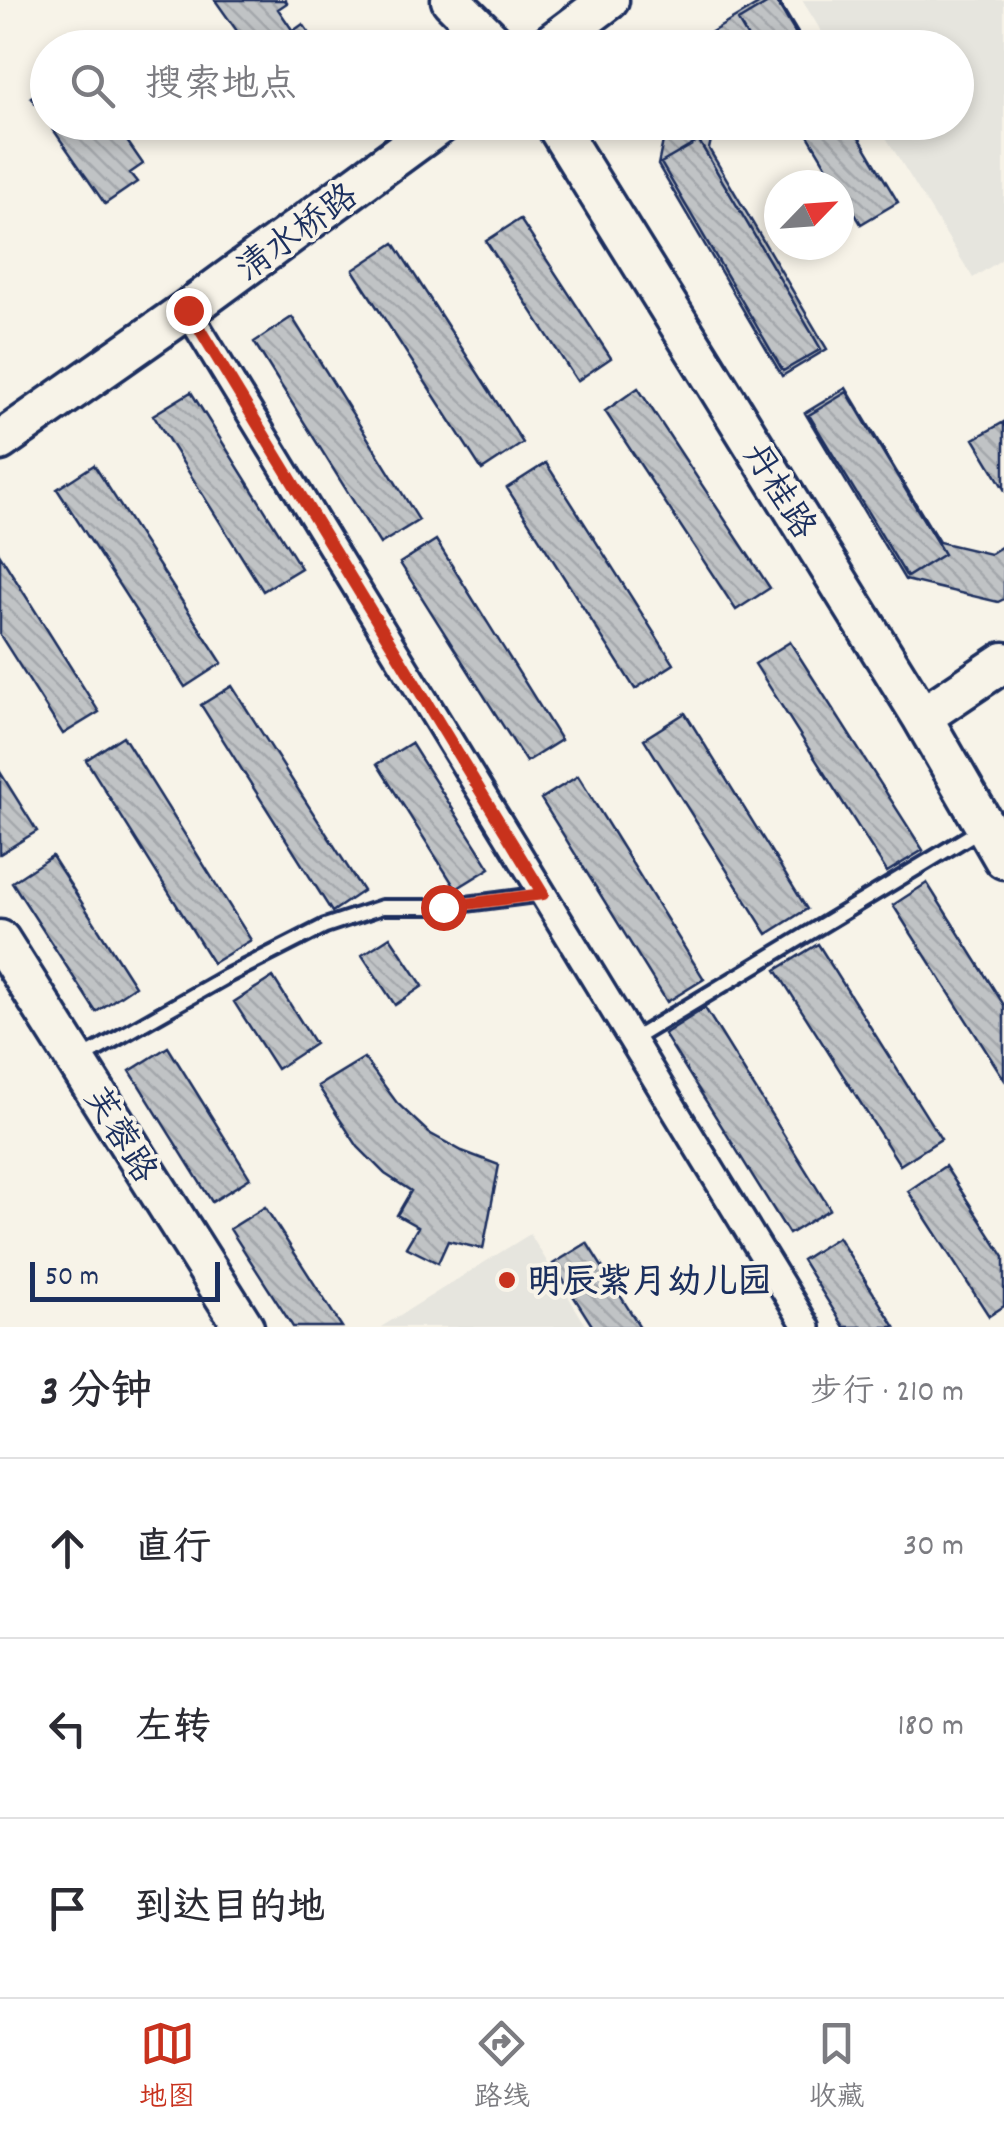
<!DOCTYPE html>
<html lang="zh">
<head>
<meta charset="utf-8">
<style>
	:root { --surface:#fff; --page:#f7f7f7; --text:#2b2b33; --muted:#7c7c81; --line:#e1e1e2; --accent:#c8321e }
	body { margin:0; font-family:Dekko,"LXGW WenKai TC",sans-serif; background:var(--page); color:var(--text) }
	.compass { position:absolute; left:764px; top:170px; width:90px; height:90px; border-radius:50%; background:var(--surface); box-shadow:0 5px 15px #0003; rotate:65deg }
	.scale { position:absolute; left:30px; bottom:25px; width:190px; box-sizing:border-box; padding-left:10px; border:5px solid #1b2f5e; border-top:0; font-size:28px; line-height:35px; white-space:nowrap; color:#1b2f5e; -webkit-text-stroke:8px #f7f3e8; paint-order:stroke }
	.stop { position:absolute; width:30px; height:30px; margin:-22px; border:8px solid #c8321e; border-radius:50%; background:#fff }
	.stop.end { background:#c8321e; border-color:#fff; box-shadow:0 2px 10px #0008 }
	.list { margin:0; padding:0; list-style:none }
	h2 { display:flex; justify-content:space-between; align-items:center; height:130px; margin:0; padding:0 40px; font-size:42px }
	h2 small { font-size:32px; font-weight:400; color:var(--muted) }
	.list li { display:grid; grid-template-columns:65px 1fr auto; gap:30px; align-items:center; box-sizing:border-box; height:180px; padding:0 40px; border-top:2px solid var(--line) }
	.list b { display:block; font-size:38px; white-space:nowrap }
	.list em { font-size:32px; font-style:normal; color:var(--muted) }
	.icon { flex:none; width:55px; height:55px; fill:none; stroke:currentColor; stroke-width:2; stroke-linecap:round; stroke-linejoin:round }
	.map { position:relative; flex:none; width:1004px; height:1327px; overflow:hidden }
	.search { position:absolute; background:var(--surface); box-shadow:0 5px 15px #0003; left:30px; right:30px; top:30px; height:110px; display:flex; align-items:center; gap:25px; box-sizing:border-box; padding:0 35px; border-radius:55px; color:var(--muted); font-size:38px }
	.sheet { height:670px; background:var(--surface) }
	nav { display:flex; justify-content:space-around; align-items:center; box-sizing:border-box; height:140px; border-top:2px solid var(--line); background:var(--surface); font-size:28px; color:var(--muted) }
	nav a { display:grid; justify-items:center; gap:5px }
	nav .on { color:var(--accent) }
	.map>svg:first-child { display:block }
	.built { fill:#e6e5de }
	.building { fill:url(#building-back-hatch); stroke:#1b2f5e; stroke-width:2.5 }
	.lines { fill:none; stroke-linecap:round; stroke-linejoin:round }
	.lane-casing { stroke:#1b2f5e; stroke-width:20 }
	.street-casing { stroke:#1b2f5e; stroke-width:32 }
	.secondary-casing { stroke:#1b2f5e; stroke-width:45 }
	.lane { stroke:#f7f3e8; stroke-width:12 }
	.street { stroke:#f7f3e8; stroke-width:25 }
	.secondary { stroke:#f7f3e8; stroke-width:38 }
	.route { stroke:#c8321e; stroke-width:12 }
	.poi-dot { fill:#c8321e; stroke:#f7f3e8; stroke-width:4 }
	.labels { text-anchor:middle; stroke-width:8; stroke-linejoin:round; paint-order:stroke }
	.street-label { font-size:35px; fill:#1b2f5e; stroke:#f7f3e8 }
	.poi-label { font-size:35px; font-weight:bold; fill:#1b2f5e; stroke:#f7f3e8; text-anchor:start }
</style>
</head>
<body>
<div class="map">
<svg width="1004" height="1327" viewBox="0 0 1004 1327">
	<defs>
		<pattern id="building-back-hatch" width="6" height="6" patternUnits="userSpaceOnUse" patternTransform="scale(2.5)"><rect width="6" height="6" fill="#c0c3c5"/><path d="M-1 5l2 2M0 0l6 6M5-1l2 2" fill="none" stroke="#a4a8ac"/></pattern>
	</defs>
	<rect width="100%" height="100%" fill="#f7f3e8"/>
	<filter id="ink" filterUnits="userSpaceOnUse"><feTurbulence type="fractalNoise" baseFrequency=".01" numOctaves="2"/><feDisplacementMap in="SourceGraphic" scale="20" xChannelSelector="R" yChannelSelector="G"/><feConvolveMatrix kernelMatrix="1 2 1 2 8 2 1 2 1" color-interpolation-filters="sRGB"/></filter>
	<g filter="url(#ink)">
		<path class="built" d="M 802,0 L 1004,0 L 1004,258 L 973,278 L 877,123 L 956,122 L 956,48 L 831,47 Z
			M 530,1234 L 587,1327 L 381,1327 Z"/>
		<path class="building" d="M 215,0 L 285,0 L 287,3 L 278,9 L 293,31 L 303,24 L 320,48 L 249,48 Z
			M 765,0 L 778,0 L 801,38 L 785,48 L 685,48 Z
			M 773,0 L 776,0 L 804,48 L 754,48 L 738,21 Z
			M 48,85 L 48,121 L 31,97 Z
			M 48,122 L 114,122 L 143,164 L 130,173 L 137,182 L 105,204 Z
			M 667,122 L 715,122 L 709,149 L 827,349 L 782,376 L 658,165 Z
			M 800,122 L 850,122 L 898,202 L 861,224 Z
			M 699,141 L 821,349 L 783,371 L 661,163 Z
			M 520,219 L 611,358 L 577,381 L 486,241 Z
			M 394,243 L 523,443 L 482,470 L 353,270 Z
			M 292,317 L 419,520 L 380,544 L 254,342 Z
			M 638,388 L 770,588 L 736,610 L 605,411 Z
			M 846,388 L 939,542 L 990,554 L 1004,545 L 1004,599 L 998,602 L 905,580 L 805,413 Z
			M 191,392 L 301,568 L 263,591 L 153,415 Z
			M 847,392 L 944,554 L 907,577 L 809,415 Z
			M 1004,422 L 1004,489 L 974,439 Z
			M 546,463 L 674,664 L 635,689 L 507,488 Z
			M 94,465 L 222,663 L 185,687 L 57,489 Z
			M 436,540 L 561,740 L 526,762 L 400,563 Z
			M 0,555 L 99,712 L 63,734 L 0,635 Z
			M 790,642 L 923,850 L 887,872 L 755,664 Z
			M 232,686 L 363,891 L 332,912 L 201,705 Z
			M 685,713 L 807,909 L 767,934 L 644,739 Z
			M 123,736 L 251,940 L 213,963 L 86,760 Z
			M 411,743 L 490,868 L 456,889 L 377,764 Z
			M 0,772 L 37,831 L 0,854 Z
			M 578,776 L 704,979 L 667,1002 L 541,799 Z
			M 52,856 L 135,986 L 96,1012 L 12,882 Z
			M 927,883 L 1004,1005 L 1004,1079 L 893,905 Z
			M 390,937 L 423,986 L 395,1005 L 362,955 Z
			M 818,944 L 941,1139 L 900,1165 L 776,970 Z
			M 273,977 L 315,1044 L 277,1069 L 234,1002 Z
			M 705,1008 L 830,1209 L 789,1234 L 664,1034 Z
			M 168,1047 L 250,1178 L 212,1202 L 130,1071 Z
			M 364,1058 L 397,1103 L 429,1133 L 462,1151 L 499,1165 L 483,1249 L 448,1241 L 438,1263 L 406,1247 L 418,1227 L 397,1215 L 411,1191 L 385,1174 L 358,1147 L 318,1086 Z
			M 945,1166 L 1004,1257 L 1004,1306 L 989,1316 L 908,1191 Z
			M 265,1207 L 342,1327 L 293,1327 L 230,1229 Z
			M 838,1237 L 895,1327 L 844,1327 L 802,1260 Z
			M 587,1243 L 640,1327 L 593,1327 L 553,1264 Z"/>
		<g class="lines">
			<g class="lane-casing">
				<path id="lane" d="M 632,1040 L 983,828
					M 79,1060 L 227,976 L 325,926 L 382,907 L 443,907 L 543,894"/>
			</g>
			<g class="street-casing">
				<path id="street" d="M 187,310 L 807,1327"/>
			</g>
			<g class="secondary-casing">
				<path id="secondary" d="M 451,0 L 499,48
					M 545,48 L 609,0
					M 554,122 L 922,717 L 1004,859
					M 0,441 L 187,310 L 443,122
					M 922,717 L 1004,662
					M 0,940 L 244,1327"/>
			</g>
			<use href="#lane" class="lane"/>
			<use href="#street" class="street"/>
			<use href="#secondary" class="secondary"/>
		</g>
	</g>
	<g class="lines" filter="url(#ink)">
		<path class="route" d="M 188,310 L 543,894 L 443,907"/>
	</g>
	<circle class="poi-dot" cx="507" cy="1280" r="10"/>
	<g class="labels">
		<g class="street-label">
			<text transform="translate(296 231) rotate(-36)" y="12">清水桥路</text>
			<text transform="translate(781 490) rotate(58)" y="12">丹桂路</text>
			<text transform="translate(122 1134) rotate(58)" y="12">芙蓉路</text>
		</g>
		<g class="poi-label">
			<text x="527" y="1292">明辰紫月幼儿园</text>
		</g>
	</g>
</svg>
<svg class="compass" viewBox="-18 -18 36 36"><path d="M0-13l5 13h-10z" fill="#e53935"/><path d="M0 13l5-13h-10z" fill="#7c7c81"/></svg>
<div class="scale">50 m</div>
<div class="stop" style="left:443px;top:907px"></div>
<div class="stop end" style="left:188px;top:310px"></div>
<div class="search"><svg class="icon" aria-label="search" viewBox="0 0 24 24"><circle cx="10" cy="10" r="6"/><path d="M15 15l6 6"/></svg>搜索地点</div>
</div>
<section class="sheet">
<h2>3 分钟<small>步行 · 210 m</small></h2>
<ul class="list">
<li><svg class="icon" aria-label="ahead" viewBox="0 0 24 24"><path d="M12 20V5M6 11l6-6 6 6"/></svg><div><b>直行</b></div><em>30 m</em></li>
<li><svg class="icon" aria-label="left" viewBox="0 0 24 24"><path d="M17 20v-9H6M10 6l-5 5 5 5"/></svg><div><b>左转</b></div><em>180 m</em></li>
<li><svg class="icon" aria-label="arrive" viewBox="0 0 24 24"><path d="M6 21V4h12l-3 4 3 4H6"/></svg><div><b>到达目的地</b></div></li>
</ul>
</section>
<nav>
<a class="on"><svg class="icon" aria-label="map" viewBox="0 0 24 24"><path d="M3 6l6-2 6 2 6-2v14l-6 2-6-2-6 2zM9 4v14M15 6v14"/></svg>地图</a>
<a><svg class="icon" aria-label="directions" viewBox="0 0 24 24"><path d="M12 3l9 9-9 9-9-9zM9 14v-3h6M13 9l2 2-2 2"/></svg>路线</a>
<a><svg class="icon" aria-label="saved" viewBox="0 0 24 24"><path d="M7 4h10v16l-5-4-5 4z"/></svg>收藏</a>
</nav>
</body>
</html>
